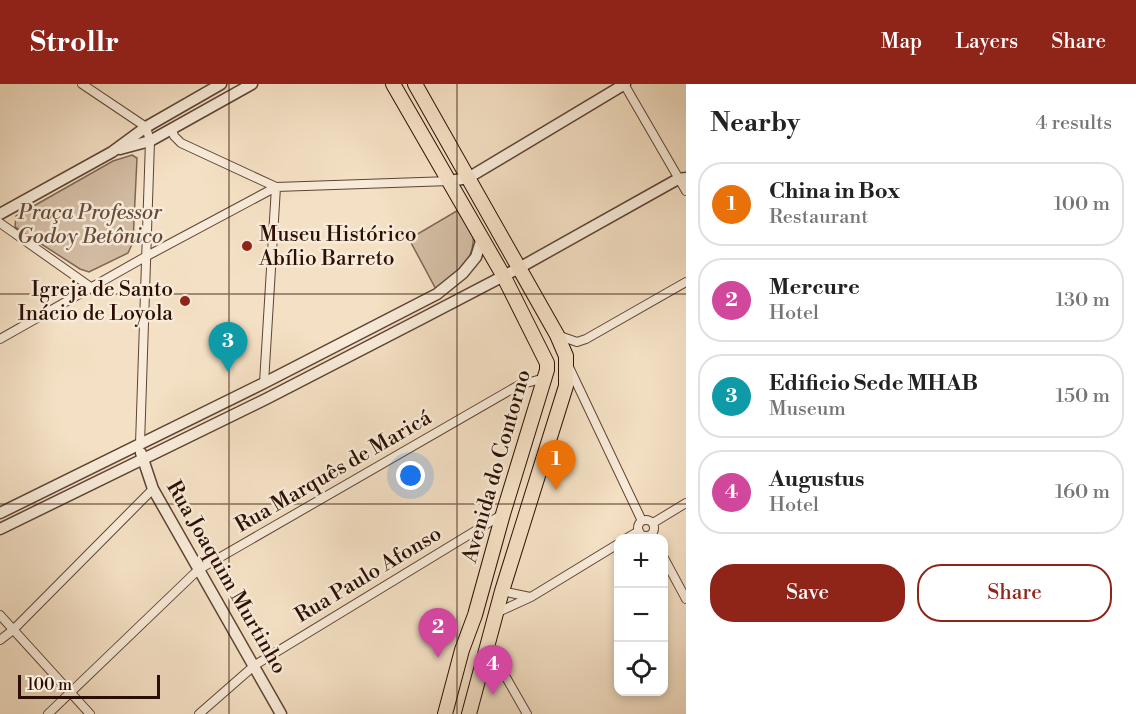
<!DOCTYPE html>
<html lang="en">
<head>
<meta charset="utf-8">
<style>
	:root { --surface:#fff; --page:#f6f6f6; --text:#222; --muted:#767676; --line:#e0e0e0; --accent:#8f2418 }
	body { margin:0; font-family:"Libre Bodoni",serif; background:var(--page); color:var(--text) }
	.controls { position:absolute; right:18px; bottom:18px; display:grid; overflow:hidden; border-radius:12px; box-shadow:0 3px 9px #0003 }
	.controls button { width:54px; height:54px; display:grid; place-items:center; padding:0; border:0; border-bottom:2px solid var(--line); background:var(--surface); color:var(--text); font:30px sans-serif }
	.scale { position:absolute; left:18px; bottom:15px; width:142px; box-sizing:border-box; padding-left:6px; border:3px solid #2c0f04; border-top:0; font-size:16px; line-height:21px; white-space:nowrap; color:#2c0f04; -webkit-text-stroke:4px #f8ebd9; paint-order:stroke }
	.you { position:absolute; left:411px; top:392px; width:21px; height:21px; margin:-15px; border:4px solid #fff; border-radius:50%; background:#1a73e8; box-shadow:0 0 0 9px #1a73e833 }
	.badge { display:grid; place-items:center; width:39px; height:39px; border-radius:50%; background:var(--accent); color:#fff; font-size:20px; font-weight:700 }
	.pin { position:absolute; translate:-50% -50px; filter:drop-shadow(0 2px 3px #0008) }
	.pin::after { content:''; position:absolute; top:32px; width:21px; height:18px; background:inherit; clip-path:polygon(0 0,100% 0,50% 100%) }
	.list { margin:0; padding:0; list-style:none }
	h2 { display:flex; justify-content:space-between; align-items:center; height:78px; margin:0; padding:0 24px; font-size:26px }
	h2 small { font-size:20px; font-weight:400; color:var(--muted) }
	.list li { display:grid; grid-template-columns:39px 1fr auto; gap:18px; align-items:center; box-sizing:border-box; height:84px; margin:0 12px 12px; padding:0 12px; border:2px solid var(--line); border-radius:24px }
	.list b { display:block; font-size:22px; white-space:nowrap }
	.list p { margin:0; font-size:20px; white-space:nowrap; color:var(--muted) }
	.list em { font-size:20px; font-style:normal; color:var(--muted) }
	.actions { display:flex; gap:12px; padding:18px 24px }
	.actions a { flex:1; padding:14px 0; border:2px solid var(--accent); border-radius:24px; text-align:center; font-size:21px; color:var(--accent) }
	.actions .main { background:var(--accent); color:#fff }
	.icon { flex:none; width:33px; height:33px; fill:none; stroke:currentColor; stroke-width:2; stroke-linecap:round; stroke-linejoin:round }
	.map { position:relative; flex:none; width:686px; height:630px; overflow:hidden }
	header { display:flex; align-items:center; gap:36px; box-sizing:border-box; height:84px; padding:0 30px; background:var(--accent); color:#fff }
	header strong { font-size:28px }
	nav { display:flex; gap:33px; margin-inline-start:auto; font-size:21px }
	main { display:flex }
	aside { flex:1; background:var(--surface) }
	.map>svg:first-child { display:block }
	.green { fill:#d2bca3; stroke:#7f6654; stroke-width:1.5 }
	.lines { fill:none; stroke-linecap:round; stroke-linejoin:round }
	.minor-casing { stroke:#5e4334; stroke-width:10 }
	.tertiary-casing { stroke:#5e4334; stroke-width:13 }
	.primary-casing { stroke:#2c0f04; stroke-width:16 }
	.minor { stroke:#f8ebd9; stroke-width:8 }
	.tertiary { stroke:#f8ebd9; stroke-width:10 }
	.primary { stroke:#f4e0c4; stroke-width:14 }
	.grid { fill:none; stroke:#2c0f04; stroke-width:1.5; stroke-opacity:0.55 }
	.poi-dot { fill:#8f2418; stroke:#f8ebd9; stroke-width:2 }
	.labels { text-anchor:middle; stroke-width:5; stroke-linejoin:round; paint-order:stroke }
	.park-label { font-size:21px; font-style:italic; fill:#664c3c; stroke:#f8ebd9 }
	.poi-label { font-size:21px; fill:#2c0f04; stroke:#f8ebd9; text-anchor:start }
	.street-label { font-size:21px; fill:#2c0f04; stroke:#f8ebd9 }
</style>
</head>
<body>
<header>
<strong>Strollr</strong>
<nav><a>Map</a><a>Layers</a><a>Share</a></nav>
</header>
<main>
<div class="map">
<svg width="686" height="630" viewBox="0 0 686 630">
	<rect width="100%" height="100%" fill="#f4e0c4"/>
	<filter id="stains"><feTurbulence type="fractalNoise" baseFrequency=".00333" numOctaves="4"/><feColorMatrix values="0 0 0 0 .2 0 0 0 0 .09 0 0 0 0 .02 0 0 0 .5 -.17"/></filter>
	<radialGradient id="worn" r=".72"><stop offset=".6" stop-color="#630" stop-opacity="0"/><stop offset="1" stop-color="#630" stop-opacity=".3"/></radialGradient>
	<path class="green" d="M 132,71 L 137,74 L 133,158 L 128,169 L 89,188 L 80,185 L 15,143 L 16,132 L 113,77 Z
		M 460,125 C 464,132 473,142 473,150 C 476,176 455,193 438,209 L 409,155 Z"/>
	<g class="lines">
		<g class="minor-casing">
			<path id="minor" d="M 82,0 L 146,43 L 150,57 L 140,360
				M 624,0 L 686,107
				M 172,45 L 174,52 L 181,59 L 276,103 L 264,299
				M 0,139 L 92,204
				M 557,251 L 577,258 L 586,255 L 686,198
				M 0,255 L 145,173 L 276,103 L 450,97
				M 568,281 L 642,437
				M638 444a8 8 0 1 1 16 0a8 8 0 1 1-16 0Z
				M 653,439 L 686,419
				M 627,454 L 639,447
				M 664,474 L 686,515
				M 502,507 L 530,513
				M 496,529 L 531,513 L 618,460
				M 0,531 L 90,630
				M 0,556 L 13,546 L 153,405
				M 487,560 L 527,630
				M 48,630 L 198,486 L 519,301 L 545,294
				M 199,630 L 255,581 L 503,430"/>
		</g>
		<g class="tertiary-casing">
			<path id="tertiary" d="M 120,65 L 150,57 L 252,0
				M 450,97 L 468,94 L 625,0
				M 0,130 L 112,68 L 146,43 L 221,0
				M 141,369 L 153,405 L 281,630
				M 0,429 L 264,299 L 437,210 L 463,189 L 476,173 L 482,154
				M 0,445 L 266,315 L 421,235 L 519,184 L 678,95 L 686,94"/>
		</g>
		<g class="primary-casing">
			<path id="primary" d="M 393,0 L 503,191 L 547,279 L 547,286 L 503,430 L 475,531 L 462,566 L 445,630
				M 415,0 L 557,251 L 566,272 L 566,302 L 502,507 L 469,630"/>
		</g>
		<use href="#minor" class="minor"/>
		<use href="#tertiary" class="tertiary"/>
		<use href="#primary" class="primary"/>
	</g>
	<path class="grid" d="M 229,0 L 229,630M 457,0 L 457,630M 0,210 L 686,210M 0,420 L 686,420"/>
	<g class="poi-dot">
		<circle cx="247" cy="162" r="6"/>
		<circle cx="185" cy="217" r="6"/>
	</g>
	<g class="labels">
		<g class="park-label">
			<text x="90" y="135">Praça Professor<tspan x="90" dy="24">Godoy Betônico</tspan></text>
		</g>
		<g class="poi-label">
			<text x="259" y="157">Museu Histórico<tspan x="259" dy="24">Abílio Barreto</tspan></text>
			<text x="173" y="212" text-anchor="end">Igreja de Santo<tspan x="173" dy="24">Inácio de Loyola</tspan></text>
		</g>
		<g class="street-label">
			<text transform="translate(496 382) rotate(-74)" y="7">Avenida do Contorno</text>
			<text transform="translate(333 387) rotate(-30)" y="7">Rua Marquês de Maricá</text>
			<text transform="translate(368 490) rotate(-31)" y="7">Rua Paulo Afonso</text>
			<text transform="translate(227 493) rotate(60)" y="7">Rua Joaquim Murtinho</text>
		</g>
	</g>
	<rect width="100%" height="100%" filter="url(#stains)"/>
	<rect width="100%" height="100%" fill="url(#worn)"/>
</svg>
<div class="controls">
<button>+</button>
<button>−</button>
<button><svg class="icon" aria-label="locate" viewBox="0 0 24 24"><circle cx="12" cy="12" r="6"/><path d="M12 2v4M12 18v4M2 12h4M18 12h4"/></svg></button>
</div>
<div class="scale">100 m</div>
<div class="you"></div>
<div class="pin badge" style="left:556px;top:406px;background:#e8710a">1</div>
<div class="pin badge" style="left:438px;top:574px;background:#d1479c">2</div>
<div class="pin badge" style="left:228px;top:288px;background:#0f9aa8">3</div>
<div class="pin badge" style="left:493px;top:611px;background:#d1479c">4</div>
</div>
<aside>
<h2>Nearby<small>4 results</small></h2>
<ul class="list">
<li><span class="badge" style="background:#e8710a">1</span><div><b>China in Box</b><p>Restaurant</p></div><em>100 m</em></li>
<li><span class="badge" style="background:#d1479c">2</span><div><b>Mercure</b><p>Hotel</p></div><em>130 m</em></li>
<li><span class="badge" style="background:#0f9aa8">3</span><div><b>Edificio Sede MHAB</b><p>Museum</p></div><em>150 m</em></li>
<li><span class="badge" style="background:#d1479c">4</span><div><b>Augustus</b><p>Hotel</p></div><em>160 m</em></li>
</ul>
<div class="actions"><a class="main">Save</a><a>Share</a></div>
</aside>
</main>
</body>
</html>
